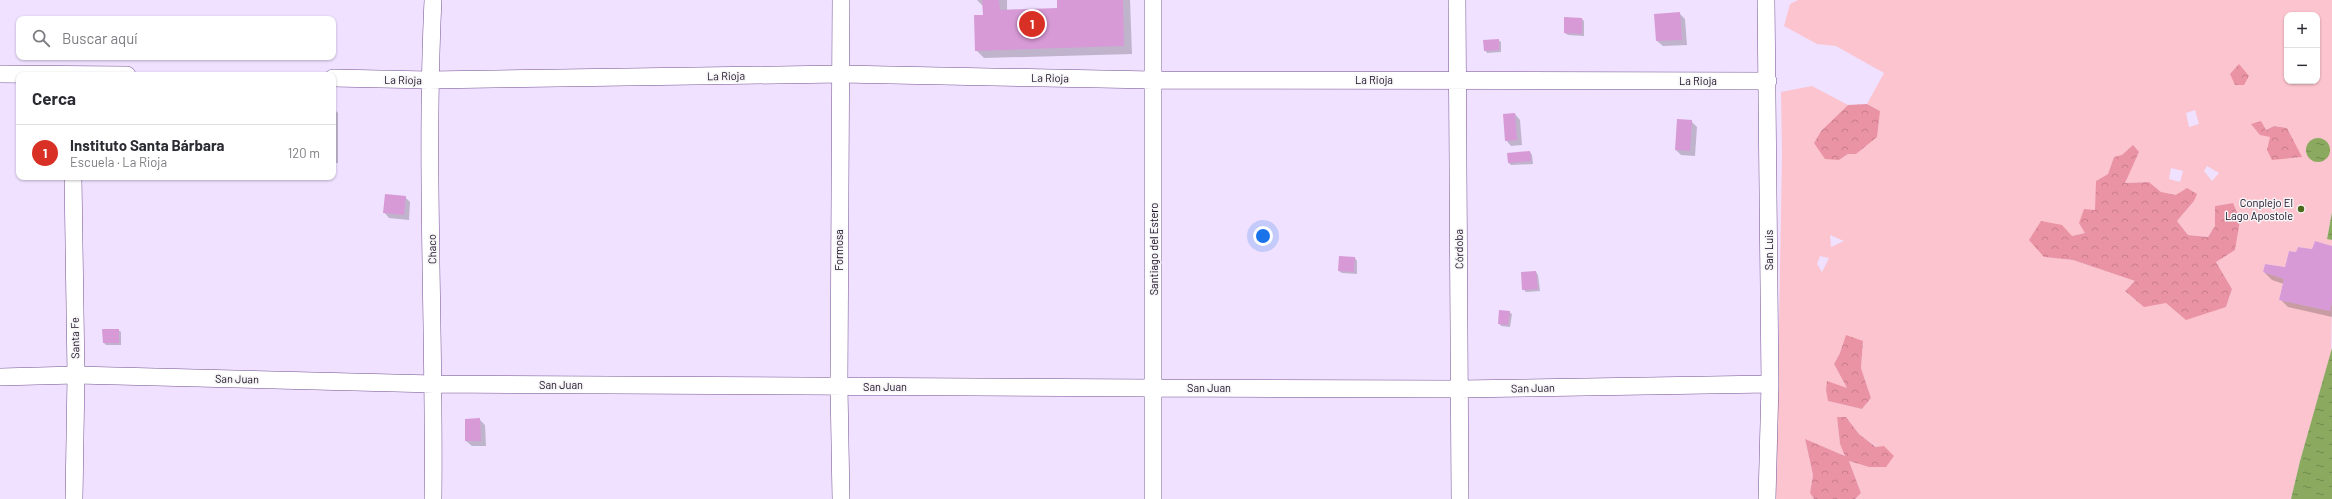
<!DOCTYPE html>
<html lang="es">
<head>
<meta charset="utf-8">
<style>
	:root { --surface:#fff; --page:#f7f7f7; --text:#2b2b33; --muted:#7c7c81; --line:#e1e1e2; --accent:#d93025 }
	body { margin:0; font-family:Barlow,sans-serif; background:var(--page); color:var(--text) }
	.controls { position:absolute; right:12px; top:12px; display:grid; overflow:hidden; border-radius:8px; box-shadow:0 1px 3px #0004 }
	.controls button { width:36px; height:36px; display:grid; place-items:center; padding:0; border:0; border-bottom:1px solid var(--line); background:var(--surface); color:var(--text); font:20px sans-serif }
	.you { position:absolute; left:1263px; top:236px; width:14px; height:14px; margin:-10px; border:3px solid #fff; border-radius:50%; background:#1a73e8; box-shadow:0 0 0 6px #1a73e833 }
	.badge { display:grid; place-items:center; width:26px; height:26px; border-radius:50%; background:var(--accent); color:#fff; font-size:13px; font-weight:700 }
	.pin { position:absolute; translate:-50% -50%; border:2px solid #fff; box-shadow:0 1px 4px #0006 }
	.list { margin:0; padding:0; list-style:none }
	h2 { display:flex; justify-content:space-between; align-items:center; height:52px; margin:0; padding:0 16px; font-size:17px }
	h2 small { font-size:13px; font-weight:400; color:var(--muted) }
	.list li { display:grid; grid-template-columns:26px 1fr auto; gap:12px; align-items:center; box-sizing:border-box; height:56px; padding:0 16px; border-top:1px solid var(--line) }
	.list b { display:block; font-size:15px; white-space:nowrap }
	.list p { margin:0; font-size:13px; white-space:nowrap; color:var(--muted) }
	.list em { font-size:13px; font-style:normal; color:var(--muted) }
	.icon { flex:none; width:22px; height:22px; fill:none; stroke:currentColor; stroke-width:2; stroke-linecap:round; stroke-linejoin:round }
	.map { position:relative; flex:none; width:2332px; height:499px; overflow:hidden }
	.search { position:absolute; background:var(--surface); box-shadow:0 1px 3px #0004; left:16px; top:16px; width:320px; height:44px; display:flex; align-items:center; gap:10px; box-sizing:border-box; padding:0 14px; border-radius:8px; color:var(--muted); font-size:15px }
	.panel { position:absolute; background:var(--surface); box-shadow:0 1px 3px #0004; left:16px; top:72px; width:320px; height:108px; border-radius:8px }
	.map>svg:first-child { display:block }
	.green { fill:#fcc4ce; fill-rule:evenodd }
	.forest { fill:url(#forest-crowns) }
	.water { fill:url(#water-ripples) }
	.shadow { fill:#0003 }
	.building { fill:#d79ad6 }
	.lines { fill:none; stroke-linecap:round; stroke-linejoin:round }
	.street-casing { stroke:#745192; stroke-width:18 }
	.street { stroke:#fff; stroke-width:17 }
	.poi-dot { fill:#4c681b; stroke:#f5f5f5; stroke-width:1.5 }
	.labels { text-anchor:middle; stroke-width:3; stroke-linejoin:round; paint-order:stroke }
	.street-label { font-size:11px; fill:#190b25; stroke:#f5f5f5 }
	.poi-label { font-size:11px; fill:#190b25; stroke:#f5f5f5; text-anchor:end }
</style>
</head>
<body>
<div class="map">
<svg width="2332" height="499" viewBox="0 0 2332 499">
	<defs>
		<pattern id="forest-crowns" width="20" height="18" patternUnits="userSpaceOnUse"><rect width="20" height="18" fill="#ea93a4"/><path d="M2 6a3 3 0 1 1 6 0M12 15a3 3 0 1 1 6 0" fill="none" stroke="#c87d8d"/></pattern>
		<pattern id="water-ripples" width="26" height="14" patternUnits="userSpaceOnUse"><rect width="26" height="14" fill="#8baa5f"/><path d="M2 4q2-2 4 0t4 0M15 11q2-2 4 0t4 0" fill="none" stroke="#71894e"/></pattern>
	</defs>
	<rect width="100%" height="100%" fill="#efe1ff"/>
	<path class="green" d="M 1798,0 L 2332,0 L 2332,212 L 2327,238 L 2332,240 L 2332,246 L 2315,241 L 2312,249 L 2298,247 L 2296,252 L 2289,251 L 2285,267 L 2265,264 L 2263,272 L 2284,279 L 2279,300 L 2330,311 L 2332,302 L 2331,353 L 2300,461 L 2291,499 L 1855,499 L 1861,493 L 1849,461 L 1869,467 L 1877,447 L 1859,434 L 1846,417 L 1837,417 L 1840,444 L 1846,456 L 1805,440 L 1813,475 L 1810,493 L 1814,499 L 1776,499 L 1782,155 L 1781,92 L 1812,86 L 1848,105 L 1821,131 L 1814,143 L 1839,160 L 1848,154 L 1880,111 L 1867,104 L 1884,73 L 1836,46 L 1817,44 L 1784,26 L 1790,4 ZM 2287,15 L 2317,15 L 2317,81 L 2287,81 ZM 2195,110 L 2199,124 L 2189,127 L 2186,113 ZM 2274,126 L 2287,128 L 2301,157 L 2286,158 L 2266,130 ZM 2139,152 L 2124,183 L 2149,182 L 2161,192 L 2194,201 L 2177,221 L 2188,235 L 2208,237 L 2215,226 L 2215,206 L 2233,203 L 2216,262 L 2232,289 L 2226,307 L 2205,312 L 2166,303 L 2135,299 L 2125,291 L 2135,281 L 2073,260 L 2044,257 L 2072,236 L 2085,233 L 2096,210 L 2096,181 L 2108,174 L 2114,157 ZM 2207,166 L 2219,173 L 2212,181 L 2204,171 ZM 2171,168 L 2183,171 L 2180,182 L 2169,179 ZM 1830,235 L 1844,241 L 1831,247 ZM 1820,256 L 1829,258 L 1822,272 L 1817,264 ZM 1863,341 L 1861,368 L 1871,398 L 1862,409 L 1828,401 L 1847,388 L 1834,364 L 1840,353 Z"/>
	<path class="forest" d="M 2239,64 L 2249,76 L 2244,85 L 2235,85 L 2230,74 Z
		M 1867,104 L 1880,111 L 1877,137 L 1856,154 L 1848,154 L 1839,160 L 1825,159 L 1814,143 L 1821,131 L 1848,105 Z
		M 2261,121 L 2266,130 L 2274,126 L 2287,128 L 2302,157 L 2272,160 L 2267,150 L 2270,137 L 2260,135 L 2251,124 Z
		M 2133,145 L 2139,152 L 2125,183 L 2149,182 L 2161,192 L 2176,195 L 2187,188 L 2197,194 L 2194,201 L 2177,221 L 2188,235 L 2208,237 L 2215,226 L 2215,206 L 2233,203 L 2240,220 L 2235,250 L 2216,262 L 2232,289 L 2226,307 L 2186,320 L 2166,303 L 2144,307 L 2125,291 L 2135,281 L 2073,260 L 2044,257 L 2029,240 L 2041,221 L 2062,225 L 2072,236 L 2085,233 L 2079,223 L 2084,209 L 2095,210 L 2096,181 L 2108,174 L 2114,157 L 2122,155 Z
		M 1846,335 L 1863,341 L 1861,368 L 1871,398 L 1862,409 L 1828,401 L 1826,390 L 1827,381 L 1847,388 L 1834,364 L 1840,353 Z
		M 1837,417 L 1846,417 L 1859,434 L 1876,447 L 1884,446 L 1894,456 L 1886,467 L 1869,467 L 1849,461 L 1861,493 L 1855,499 L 1814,499 L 1810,493 L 1813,475 L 1805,439 L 1845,456 L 1840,444 Z"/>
	<path class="water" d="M2306 150a12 12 0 1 1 24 0a12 12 0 1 1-24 0Z
		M 2332,212 L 2332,240 L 2327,239 Z
		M 2332,348 L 2332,499 L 2291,499 L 2300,461 Z"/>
	<path class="shadow" d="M 977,0 L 1007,0 L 1007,10 L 1058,9 L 1058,0 L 1130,0 L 1132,54 L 984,58 L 976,50 L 984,16 L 984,7 Z
		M 1679,13 L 1685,19 L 1687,45 L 1663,46 L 1657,41 L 1655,15 Z
		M 1582,19 L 1584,21 L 1584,36 L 1568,35 L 1565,33 Z
		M 1498,40 L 1501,42 L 1501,52 L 1487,53 L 1485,50 Z
		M 333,108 L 338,113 L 338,163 L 333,163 Z
		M 1515,114 L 1520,120 L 1522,145 L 1511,146 L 1506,140 Z
		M 1691,121 L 1697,127 L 1695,156 L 1681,155 L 1676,150 Z
		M 1530,152 L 1532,155 L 1533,164 L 1511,165 L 1508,162 Z
		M 405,197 L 410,202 L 409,220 L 389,218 L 384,212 Z
		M 2332,247 L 2332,317 L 2288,307 L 2280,299 L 2284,284 L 2272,280 L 2264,272 L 2286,268 L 2297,254 Z
		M 1355,258 L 1357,261 L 1357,274 L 1342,273 L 1339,271 Z
		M 1536,272 L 1538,275 L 1540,291 L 1526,292 L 1523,289 Z
		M 1509,312 L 1512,314 L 1510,327 L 1501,326 L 1499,323 Z
		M 118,330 L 121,332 L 121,345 L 106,345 L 104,343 Z
		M 466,420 L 480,420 L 485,425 L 486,446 L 472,446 L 466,441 Z"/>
	<path class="building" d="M 982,0 L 999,0 L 1000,10 L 1057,8 L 1057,0 L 1123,0 L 1124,46 L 975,51 L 974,15 L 983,15 Z
		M 1680,12 L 1682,40 L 1656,41 L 1654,14 Z
		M 1564,17 L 1582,18 L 1582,34 L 1564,33 Z
		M 1499,39 L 1499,50 L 1484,51 L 1483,40 Z
		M 1515,113 L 1517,140 L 1505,141 L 1503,114 Z
		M 1677,119 L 1692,120 L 1690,151 L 1675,150 Z
		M 1530,151 L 1531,161 L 1508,163 L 1507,153 Z
		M 385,194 L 406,196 L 404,215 L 383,213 Z
		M 2315,241 L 2332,246 L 2332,302 L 2330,311 L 2279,300 L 2284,279 L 2263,272 L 2265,264 L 2285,267 L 2289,251 L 2296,252 L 2298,247 L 2312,249 Z
		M 1339,256 L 1355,257 L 1354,272 L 1338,271 Z
		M 1536,271 L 1538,289 L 1522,290 L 1521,272 Z
		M 1499,310 L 1510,311 L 1508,325 L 1498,324 Z
		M 102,329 L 119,329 L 119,343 L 103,343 Z
		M 480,418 L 481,441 L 465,441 L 465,419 Z"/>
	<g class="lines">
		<g class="street-casing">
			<path id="street" d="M 1153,0 L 1153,499
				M 1457,0 L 1460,499
				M 1766,0 L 1770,384 L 1767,499
				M 0,74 L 127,75
				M 333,78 L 429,80 L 840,74 L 1153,80 L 1768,81
				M 73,177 L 76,375 L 74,499
				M 0,377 L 76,375 L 434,384 L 1154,388 L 1460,389 L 1770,384
				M 433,499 C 435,333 425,166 433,0
				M 841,499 L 839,387 L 841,0"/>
		</g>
		<use href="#street" class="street"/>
	</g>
	<circle class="poi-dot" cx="2301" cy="209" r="4"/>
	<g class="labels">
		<g class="street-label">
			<text transform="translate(726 76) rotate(-1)" y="4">La Rioja</text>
			<text transform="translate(1050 78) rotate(1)" y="4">La Rioja</text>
			<text transform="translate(403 80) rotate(1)" y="4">La Rioja</text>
			<text x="1374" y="84">La Rioja</text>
			<text x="1698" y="85">La Rioja</text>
			<text transform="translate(432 249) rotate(-91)" y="4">Chaco</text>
			<text transform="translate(1154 249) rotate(-90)" y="4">Santiago del Estero</text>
			<text transform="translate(1459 249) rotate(-91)" y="4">Córdoba</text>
			<text transform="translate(839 250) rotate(-90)" y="4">Formosa</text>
			<text transform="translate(1769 250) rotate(-90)" y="4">San Luis</text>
			<text transform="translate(75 338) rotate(-91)" y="4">Santa Fe</text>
			<text transform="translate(237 379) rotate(1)" y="4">San Juan</text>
			<text x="561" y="389">San Juan</text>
			<text x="885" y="391">San Juan</text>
			<text x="1209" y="392">San Juan</text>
			<text transform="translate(1533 388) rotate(-1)" y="4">San Juan</text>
		</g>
		<g class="poi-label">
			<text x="2293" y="207">Conplejo El<tspan x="2293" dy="13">Lago Apostole</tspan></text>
		</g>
	</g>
</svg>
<div class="controls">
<button>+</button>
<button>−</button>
</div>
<div class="you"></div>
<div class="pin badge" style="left:1032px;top:24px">1</div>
<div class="search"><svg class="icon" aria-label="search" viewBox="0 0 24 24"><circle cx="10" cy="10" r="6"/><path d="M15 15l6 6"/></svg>Buscar aquí</div>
<section class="panel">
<h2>Cerca<small></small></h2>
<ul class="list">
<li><span class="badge">1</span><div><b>Instituto Santa Bárbara</b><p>Escuela · La Rioja</p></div><em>120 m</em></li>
</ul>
</section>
</div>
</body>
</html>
